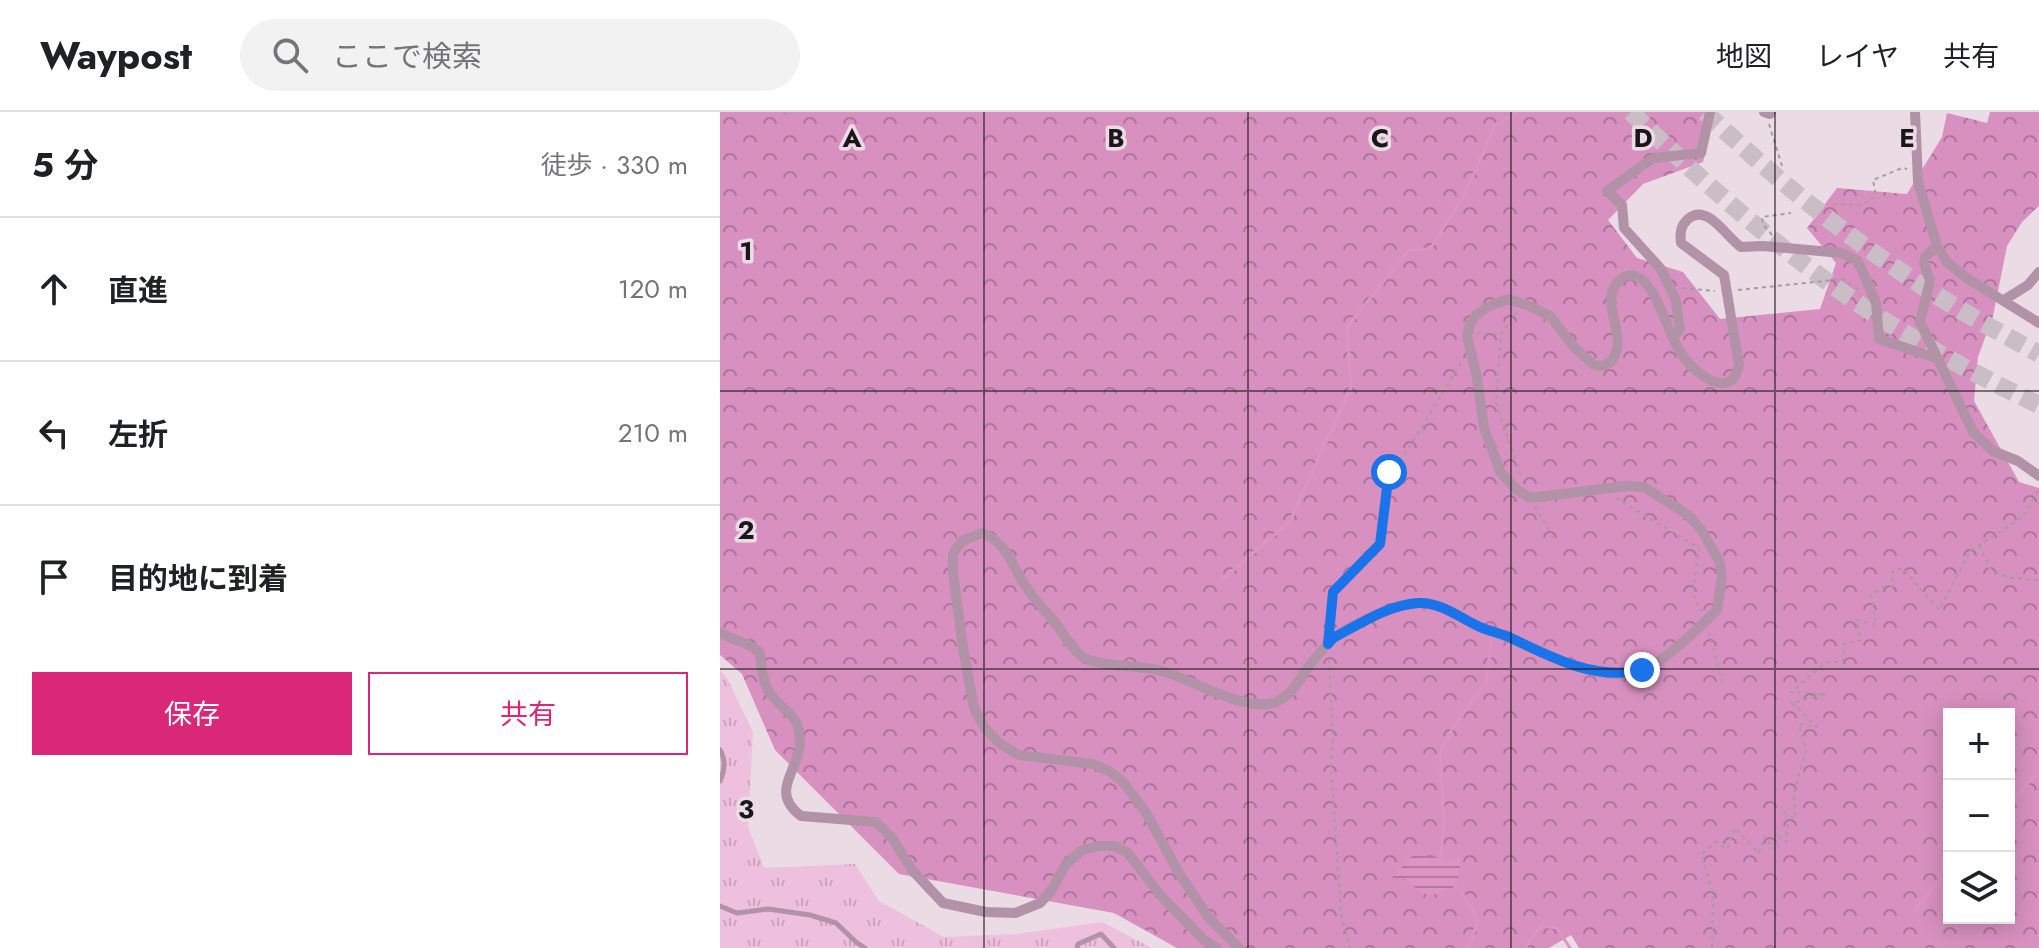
<!DOCTYPE html>
<html lang="ja">
<head>
<meta charset="utf-8">
<style>
	:root { --surface:#fff; --page:#f2f2f2; --text:#202124; --muted:#757577; --line:#e0e0e0; --accent:#db2777 }
	body { margin:0; font-family:Jost,"Noto Sans JP",sans-serif; background:var(--page); color:var(--text) }
	.controls { position:absolute; right:24px; bottom:24px; display:grid; overflow:hidden; border-radius:0px; box-shadow:0 4px 20px #0003 }
	.controls button { width:72px; height:72px; display:grid; place-items:center; padding:0; border:0; border-bottom:2px solid var(--line); background:var(--surface); color:var(--text); font:40px sans-serif }
	.stop { position:absolute; width:24px; height:24px; margin:-18px; border:6px solid #1a73e8; border-radius:50%; background:#fff }
	.stop.end { background:#1a73e8; border-color:#fff; box-shadow:0 2px 8px #0008 }
	.list { margin:0; padding:0; list-style:none }
	h2 { display:flex; justify-content:space-between; align-items:center; height:104px; margin:0; padding:0 32px; font-size:34px }
	h2 small { font-size:26px; font-weight:400; color:var(--muted) }
	.list li { display:grid; grid-template-columns:52px 1fr auto; gap:24px; align-items:center; box-sizing:border-box; height:144px; padding:0 32px; border-top:2px solid var(--line) }
	.list b { display:block; font-size:30px; white-space:nowrap }
	.list em { font-size:26px; font-style:normal; color:var(--muted) }
	.actions { display:flex; gap:16px; padding:24px 32px }
	.actions a { flex:1; padding:18px 0; border:2px solid var(--accent); border-radius:0px; text-align:center; font-size:28px; color:var(--accent) }
	.actions .main { background:var(--accent); color:#fff }
	.icon { flex:none; width:44px; height:44px; fill:none; stroke:currentColor; stroke-width:2; stroke-linecap:round; stroke-linejoin:round }
	.map { position:relative; flex:none; width:1319px; height:836px; overflow:hidden }
	header { display:flex; align-items:center; gap:48px; box-sizing:border-box; height:112px; padding:0 40px; background:var(--surface); border-bottom:2px solid var(--line) }
	header strong { font-size:38px }
	nav { display:flex; gap:44px; margin-inline-start:auto; font-size:28px }
	.search { width:560px; height:72px; background:var(--page); display:flex; align-items:center; gap:20px; box-sizing:border-box; padding:0 28px; border-radius:44px; color:var(--muted); font-size:30px }
	main { display:flex }
	aside { flex:1; background:var(--surface) }
	.map>svg:first-child { display:block }
	.grass { fill:url(#grass-tufts) }
	.forest { fill:url(#forest-crowns); fill-rule:evenodd }
	.water { fill:url(#water-rules) }
	.lines { fill:none; stroke-linecap:round; stroke-linejoin:round }
	.stream { stroke:#dd94c5; stroke-width:3 }
	.highway-tunnel { stroke:#cbbdc6; stroke-width:18; stroke-dasharray:18 9; stroke-linecap:butt }
	.path { stroke:#a89ca4; stroke-width:2; stroke-dasharray:4 4; stroke-linecap:butt }
	.lane { stroke:#b292a7; stroke-width:5 }
	.street { stroke:#b292a7; stroke-width:10 }
	.route { stroke:#1a73e8; stroke-width:10 }
	.grid { fill:none; stroke:#1b1619; stroke-width:2; stroke-opacity:0.55 }
	.grid-label { font-size:26px; text-anchor:middle; font-weight:bold; fill:#1b1619; stroke:#eadbe4; stroke-width:7; stroke-linejoin:round; paint-order:stroke }
</style>
</head>
<body>
<header>
<strong>Waypost</strong>
<div class="search"><svg class="icon" aria-label="search" viewBox="0 0 24 24"><circle cx="10" cy="10" r="6"/><path d="M15 15l6 6"/></svg>ここで検索</div>
<nav><a>地図</a><a>レイヤ</a><a>共有</a></nav>
</header>
<main>
<aside>
<h2>5 分<small>徒歩 · 330 m</small></h2>
<ul class="list">
<li><svg class="icon" aria-label="ahead" viewBox="0 0 24 24"><path d="M12 20V5M6 11l6-6 6 6"/></svg><div><b>直進</b></div><em>120 m</em></li>
<li><svg class="icon" aria-label="left" viewBox="0 0 24 24"><path d="M17 20v-9H6M10 6l-5 5 5 5"/></svg><div><b>左折</b></div><em>210 m</em></li>
<li><svg class="icon" aria-label="arrive" viewBox="0 0 24 24"><path d="M6 21V4h12l-3 4 3 4H6"/></svg><div><b>目的地に到着</b></div></li>
</ul>
<div class="actions"><a class="main">保存</a><a>共有</a></div>
</aside>
<div class="map">
<svg width="1319" height="836" viewBox="0 0 1319 836">
	<defs>
		<pattern id="grass-tufts" width="24" height="20" patternUnits="userSpaceOnUse" patternTransform="scale(2)"><rect width="24" height="20" fill="#efc0de"/><path d="M3 7l-1-3M5 7V3M7 7l1-3M15 17l-1-3M17 17v-4M19 17l1-3" fill="none" stroke="#cca4be"/></pattern>
		<pattern id="forest-crowns" width="20" height="18" patternUnits="userSpaceOnUse" patternTransform="scale(2)"><rect width="20" height="18" fill="#d890c0"/><path d="M2 6a3 3 0 1 1 6 0M12 15a3 3 0 1 1 6 0" fill="none" stroke="#ae759b"/></pattern>
		<pattern id="water-rules" width="6" height="5" patternUnits="userSpaceOnUse" patternTransform="scale(2)"><rect width="6" height="5" fill="#dd94c5"/><path d="M0 2.5h6" fill="none" stroke="#b2789f"/></pattern>
	</defs>
	<rect width="100%" height="100%" fill="#eadbe4"/>
	<path class="grass" d="M 0,558 L 7,566 L 33,620 L 28,715 L 44,756 L 135,752 L 159,789 L 224,825 L 297,822 L 382,810 L 432,836 L 0,836 Z"/>
	<path class="forest" d="M 0,0 L 995,0 L 983,50 L 923,72 L 888,108 L 917,146 L 963,160 L 1000,207 L 1100,197 L 1116,151 L 1087,116 L 1117,76 L 1187,82 L 1222,25 L 1227,1 L 1267,11 L 1270,0 L 1319,0 L 1319,94 L 1302,110 L 1287,134 L 1273,204 L 1258,245 L 1254,289 L 1299,370 L 1319,376 L 1319,836 L 859,836 L 851,823 L 829,836 L 457,836 L 394,801 L 179,762 L 55,638 L 22,562 L 0,543 ZM 1229,602 L 1289,602 L 1289,806 L 1229,806 Z"/>
	<path class="water" d="M 693,743 L 741,748 L 737,771 L 734,775 L 713,783 L 704,782 L 684,767 L 672,766 Z"/>
	<g class="lines">
		<path class="stream" d="M 504,466 L 570,409 L 631,275 L 627,215 L 689,138 L 710,137 L 745,82 L 775,13 L 798,0
			M 1289,693 L 1319,659
			M 720,747 L 724,711 L 720,641 L 732,617 L 767,569 L 771,528
			M 732,771 L 743,782 L 758,808 L 750,832 L 746,836
			M 1196,795 L 1229,759
			M 805,836 L 821,814 L 837,816 L 850,836"/>
		<path class="highway-tunnel" d="M 911,0 C 976,64 1045,125 1119,178 C 1182,223 1250,260 1319,293
			M 985,0 C 1061,73 1144,139 1234,194 C 1261,211 1291,226 1319,242"/>
		<path class="path" d="M 63,3 L 68,0
			M 1049,12 L 1063,57
			M 1113,92 L 1142,93 L 1156,84 L 1153,68 L 1182,56 L 1187,57
			M 1052,123 L 1043,112 L 1042,105 L 1071,101
			M 962,176 L 995,179
			M 1018,178 L 1123,167 L 1139,178
			M 797,200 L 781,222 L 776,291 L 802,367
			M 757,221 L 779,222
			M 896,386 L 979,436 L 973,481 L 981,499
			M 815,395 L 835,428
			M 1260,433 L 1269,456 L 1289,466 L 1319,468
			M 610,517 L 613,480 L 660,432 L 669,360 L 691,333 L 742,249
			M 989,520 L 1002,569
			M 609,547 L 613,627 L 611,654 L 621,801 L 630,836
			M 992,836 L 993,784 L 982,742 L 996,730 L 1007,737 L 1015,716 L 1039,741 L 1045,724 L 1055,738 L 1056,721 L 1066,730 L 1068,713 L 1064,700 L 1075,707 L 1074,681 L 1086,638 L 1079,612 L 1097,615 L 1072,591 L 1106,582 L 1071,580 L 1105,551 L 1123,549 L 1124,532 L 1141,528 L 1136,508 L 1156,513 L 1151,483 L 1163,475 L 1173,474 L 1172,460 L 1182,456 L 1219,498 L 1251,438 L 1303,405 L 1319,377"/>
		<path class="lane" d="M 0,638 C 6,648 5,658 0,669
			M 0,794 L 17,801 L 48,797 L 90,803 L 116,811 L 136,830 L 145,836
			M 357,836 L 358,832 L 381,822 L 394,836"/>
		<path class="street" d="M 1044,0 L 1050,2 L 1051,0
			M 1195,0 L 1198,70 L 1217,134 L 1227,150 L 1245,165 L 1319,211
			M 1217,134 L 1205,145 L 1204,151 L 1210,169 L 1200,210 L 1253,320 L 1273,339 L 1298,349 L 1319,364
			M 1284,188 L 1308,173 L 1319,160
			M 952,225 L 960,218 L 956,189 L 941,157 L 904,116 L 902,93 L 887,79 L 933,46 L 981,41 L 990,0
			M 0,521 L 31,534 L 40,541 C 41,554 42,566 48,578 C 59,599 80,598 80,630 C 80,658 48,679 81,704 L 156,710 L 173,727 L 192,758 L 223,791 L 266,800 L 295,801 L 320,791 L 331,779 L 346,752 L 362,738 L 379,734 L 395,734 L 408,741 L 441,784 L 484,828 L 497,836
			M 519,836 L 489,806 L 459,761 L 425,699 L 403,670 L 389,659 L 373,652 L 299,643 L 279,631 L 265,616 L 254,596 L 243,536 L 233,461 L 233,442 L 242,429 L 262,421 C 288,432 289,448 303,470 C 311,484 323,496 333,508 C 342,519 349,533 359,542 C 361,545 365,546 369,548 C 392,556 417,552 441,559 C 470,566 527,602 556,590 C 573,583 581,564 592,550 C 598,543 605,534 612,528 C 628,513 679,491 701,491 C 724,491 741,507 762,516 C 769,519 777,521 785,524 C 823,539 880,574 923,558 C 947,548 978,516 997,498 L 1002,465 L 999,449 L 981,417 L 968,403 L 924,375 L 906,374 L 810,386 L 796,377 L 781,361 L 764,316 L 757,265 L 747,224 L 750,212 L 756,203 L 769,194 L 788,187 L 810,194 L 831,205 L 854,235 L 874,253 L 884,254 L 891,250 C 895,244 897,239 898,232 C 899,212 880,183 901,167 C 912,158 925,168 931,178 C 949,207 952,243 982,263 C 989,268 996,272 1005,271 C 1014,270 1017,261 1019,253 L 1004,163 L 961,131 C 960,122 960,114 968,107 C 987,90 1007,126 1021,135 L 1043,134 L 1122,141 L 1138,149 L 1156,191 L 1159,227 L 1219,247"/>
	</g>
	<g class="lines">
		<path class="route" d="M 669,360 L 660,432 L 613,480 L 608,532 L 613,526 C 640,512 667,493 698,491 C 721,490 740,506 760,515 C 769,519 779,521 789,525 C 831,545 874,569 922,558"/>
	</g>
	<path class="grid" d="M 264,0 L 264,836M 528,0 L 528,836M 791,0 L 791,836M 1055,0 L 1055,836M 0,279 L 1319,279M 0,557 L 1319,557"/>
	<g class="grid-label">
		<text x="132" y="35">A</text>
		<text x="396" y="35">B</text>
		<text x="660" y="35">C</text>
		<text x="923" y="35">D</text>
		<text x="1187" y="35">E</text>
		<text x="26" y="148">1</text>
		<text x="26" y="427">2</text>
		<text x="26" y="706">3</text>
	</g>
</svg>
<div class="controls">
<button>+</button>
<button>−</button>
<button><svg class="icon" aria-label="layers" viewBox="0 0 24 24"><path d="M12 4l9 5-9 5-9-5zM3 14l9 5 9-5"/></svg></button>
</div>
<div class="stop" style="left:669px;top:360px"></div>
<div class="stop end" style="left:922px;top:558px"></div>
</div>
</main>
</body>
</html>
